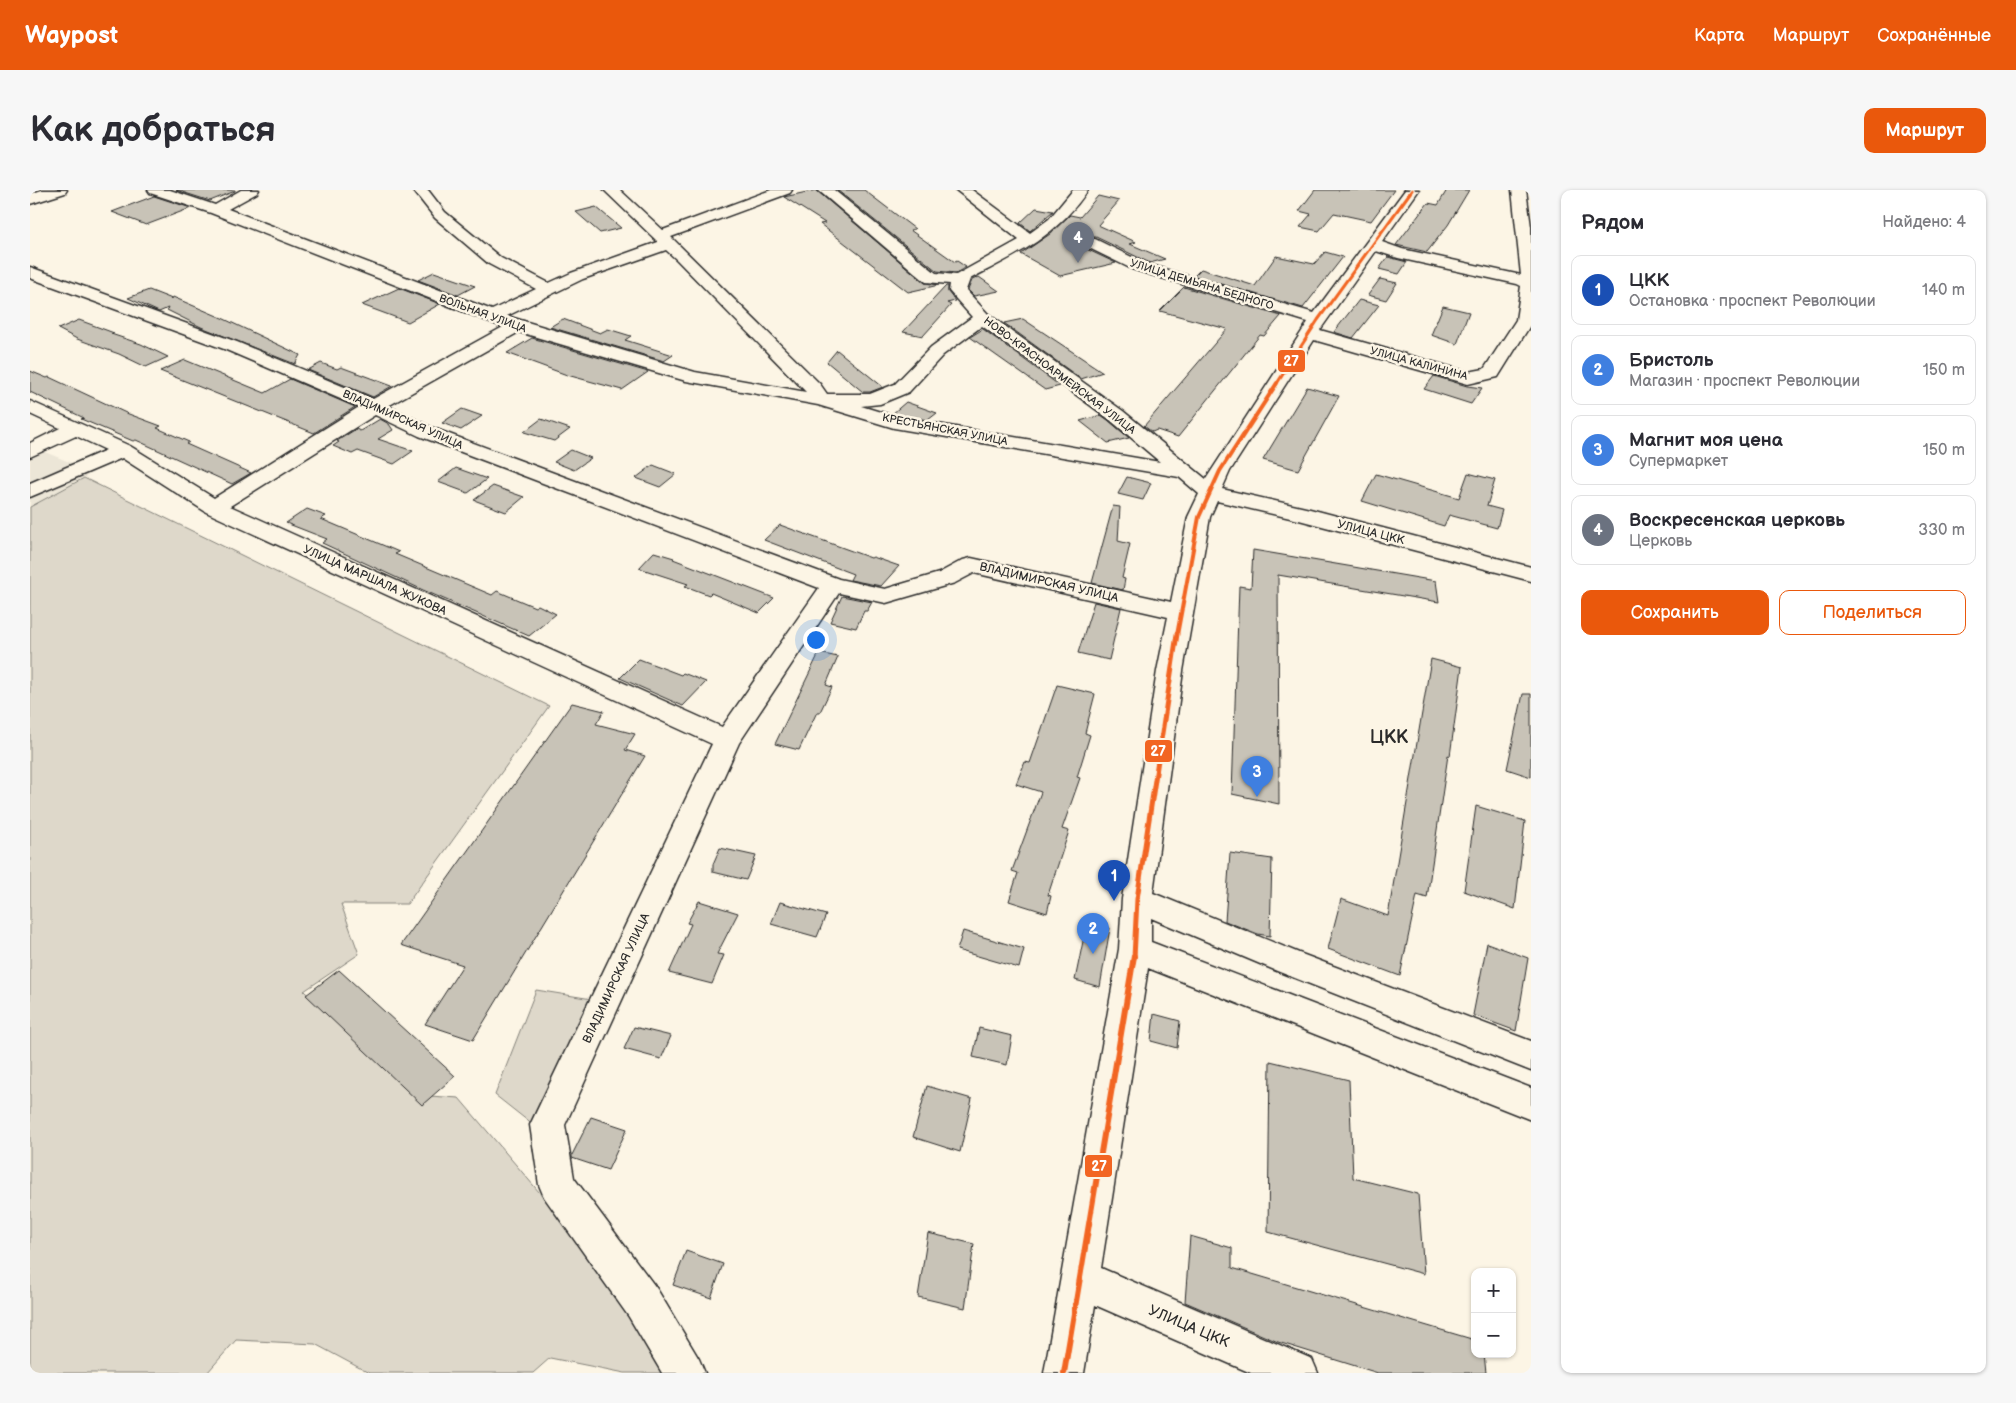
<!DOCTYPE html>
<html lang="ru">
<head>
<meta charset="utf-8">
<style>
	:root { --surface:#fff; --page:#f7f7f7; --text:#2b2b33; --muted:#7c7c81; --line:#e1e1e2; --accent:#ea580c }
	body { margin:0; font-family:"Balsamiq Sans",sans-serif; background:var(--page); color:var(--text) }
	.controls { position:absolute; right:15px; bottom:15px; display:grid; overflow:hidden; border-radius:10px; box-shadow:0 1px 4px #0004 }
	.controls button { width:45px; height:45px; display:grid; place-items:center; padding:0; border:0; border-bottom:1px solid var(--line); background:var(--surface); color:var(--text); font:25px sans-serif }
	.you { position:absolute; left:785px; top:449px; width:18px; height:18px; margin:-12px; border:4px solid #fff; border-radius:50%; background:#1a73e8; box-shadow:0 0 0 8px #1a73e833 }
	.badge { display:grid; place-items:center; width:32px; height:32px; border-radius:50%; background:var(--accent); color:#fff; font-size:16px; font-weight:700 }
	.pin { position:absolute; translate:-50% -41px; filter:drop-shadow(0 1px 2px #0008) }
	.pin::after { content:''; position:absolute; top:26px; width:18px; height:15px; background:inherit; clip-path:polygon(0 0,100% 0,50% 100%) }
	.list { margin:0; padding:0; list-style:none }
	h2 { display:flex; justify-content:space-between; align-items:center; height:65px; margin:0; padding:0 20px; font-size:21px }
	h2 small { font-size:16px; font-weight:400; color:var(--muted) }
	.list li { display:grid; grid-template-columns:32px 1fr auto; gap:15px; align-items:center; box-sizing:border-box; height:70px; margin:0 10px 10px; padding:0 10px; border:1px solid var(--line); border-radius:10px }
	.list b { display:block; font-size:19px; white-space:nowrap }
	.list p { margin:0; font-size:16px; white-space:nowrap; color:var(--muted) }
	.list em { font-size:16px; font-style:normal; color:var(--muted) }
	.actions { display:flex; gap:10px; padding:15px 20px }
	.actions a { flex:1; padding:11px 0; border:1px solid var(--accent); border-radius:10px; text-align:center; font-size:18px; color:var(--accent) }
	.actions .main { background:var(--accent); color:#fff }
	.map { position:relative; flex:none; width:1501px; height:1183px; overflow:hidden; border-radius:10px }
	header { display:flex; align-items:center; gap:30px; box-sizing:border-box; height:70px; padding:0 25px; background:var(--accent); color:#fff }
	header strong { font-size:24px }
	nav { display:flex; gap:28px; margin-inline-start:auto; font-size:18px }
	.intro { display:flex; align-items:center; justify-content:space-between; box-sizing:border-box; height:120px; padding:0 30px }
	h1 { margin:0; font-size:35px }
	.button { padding:12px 22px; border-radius:10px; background:var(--accent); color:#fff; font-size:18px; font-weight:700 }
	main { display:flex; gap:30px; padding:0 30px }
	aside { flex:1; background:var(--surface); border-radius:10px; box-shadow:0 1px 4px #0004 }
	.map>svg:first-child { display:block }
	.built { fill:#ece6d7 }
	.green { fill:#ded8ca; stroke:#84827a }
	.building { fill:#c8c3b7; stroke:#2b2b2b }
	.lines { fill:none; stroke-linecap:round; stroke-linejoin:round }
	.minor-casing { stroke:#2b2b2b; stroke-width:3 }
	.minor { fill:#fcf5e5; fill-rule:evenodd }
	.bus-1-far3-casing { stroke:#fcf5e5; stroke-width:5.5 }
	.bus-1-far2-casing { stroke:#fcf5e5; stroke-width:7 }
	.bus-1-far1-casing { stroke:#fcf5e5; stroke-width:9 }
	.bus-1-casing { stroke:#fcf5e5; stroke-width:10 }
	.bus-1-far3 { stroke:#f26522; stroke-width:3 }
	.bus-1-far2 { stroke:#f26522; stroke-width:4 }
	.bus-1-far1 { stroke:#f26522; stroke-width:5 }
	.bus-1 { stroke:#f26522; stroke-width:6 }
	.labels { text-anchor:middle; stroke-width:5; stroke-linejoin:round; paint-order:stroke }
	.far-street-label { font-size:11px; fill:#2b2b2b; stroke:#fcf5e5 }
	.street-label { font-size:12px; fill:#2b2b2b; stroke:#fcf5e5 }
	.near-street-label { font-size:15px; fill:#2b2b2b; stroke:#fcf5e5 }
	.district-label { font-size:18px; font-weight:bold; fill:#2b2b2b; stroke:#fcf5e5 }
	.line-badge { stroke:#fcf5e5; stroke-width:2 }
	.badge-label { font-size:14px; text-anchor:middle; font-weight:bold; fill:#fff }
</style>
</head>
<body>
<header>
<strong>Waypost</strong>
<nav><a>Карта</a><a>Маршрут</a><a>Сохранённые</a></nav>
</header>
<div class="intro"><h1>Как добраться</h1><a class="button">Маршрут</a></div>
<main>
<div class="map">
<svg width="1501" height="1183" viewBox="0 0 1501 1183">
	<rect width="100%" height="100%" fill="#fcf5e5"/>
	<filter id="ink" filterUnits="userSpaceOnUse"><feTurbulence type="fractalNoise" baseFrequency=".02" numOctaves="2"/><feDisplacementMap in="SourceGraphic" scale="10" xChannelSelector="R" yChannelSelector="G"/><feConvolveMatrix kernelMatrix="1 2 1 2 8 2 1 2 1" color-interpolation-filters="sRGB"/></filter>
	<g filter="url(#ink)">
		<path class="built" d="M 0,256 L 64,282 L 0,317 Z"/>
		<path class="green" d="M 54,288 L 519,516 L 377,714 L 311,714 L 329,764 L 274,801 L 385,905 L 429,908 L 544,1043 L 614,1130 L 636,1183 L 595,1183 L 520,1168 L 503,1183 L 339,1183 L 285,1154 L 206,1150 L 177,1183 L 0,1183 L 0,317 Z
			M 506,800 L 562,809 L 503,935 L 465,905 Z"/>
		<path class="building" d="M 146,0 L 205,0 L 205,1 L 180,11 Z
			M 786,0 L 895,93 L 909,95 L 878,102 L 790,34 L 795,33 L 754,7 Z
			M 807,0 L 834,0 L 885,39 L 880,40 L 925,72 L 927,71 L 936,77 L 926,83 L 907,81 Z
			M 1285,0 L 1364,0 L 1341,31 L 1304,23 L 1289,41 L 1270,37 L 1281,24 L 1269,21 Z
			M 1417,0 L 1439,0 L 1418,35 L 1397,62 L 1366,55 L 1398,13 L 1408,15 Z
			M 124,6 L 161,18 L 116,35 L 82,22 Z
			M 1068,6 L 1089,11 L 1068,35 L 1106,52 L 1100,54 L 1135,69 L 1120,73 L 1066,47 L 1053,47 L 1049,51 L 1052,57 L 1086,73 L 1030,86 L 991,64 L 1020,44 L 1040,25 L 1050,27 Z
			M 566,17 L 591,38 L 570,43 L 546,22 Z
			M 1006,18 L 1023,21 L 1000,41 L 990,33 Z
			M 1295,62 L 1313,67 L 1273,118 L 1164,86 L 1171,79 L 1225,96 L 1246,66 L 1284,74 Z
			M 1358,67 L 1377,72 L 1369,84 L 1349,79 Z
			M 404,82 L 445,96 L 428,105 L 388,90 Z
			M 949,87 L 969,101 L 944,106 L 938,100 L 942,90 Z
			M 1350,89 L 1367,93 L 1356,110 L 1338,105 Z
			M 916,96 L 918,96 L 918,102 L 925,111 L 917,113 L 921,115 L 893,146 L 873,142 Z
			M 1154,97 L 1251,126 L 1234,146 L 1230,145 L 1148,247 L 1127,240 L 1122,242 L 1114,236 L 1197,139 L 1130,121 Z
			M 369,98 L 410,114 L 378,132 L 332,115 Z
			M 119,100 L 142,109 L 143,107 L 192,128 L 270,165 L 265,174 L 171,137 L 137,120 L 138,118 L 129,122 L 98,108 Z
			M 1329,110 L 1349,115 L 1323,148 L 1304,142 Z
			M 1413,116 L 1439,122 L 1427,154 L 1401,145 Z
			M 533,129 L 570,143 L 578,139 L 601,146 L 595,150 L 643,165 L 634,171 L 520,137 Z
			M 993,129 L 1073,182 L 1051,189 L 974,133 Z
			M 49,130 L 84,143 L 81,144 L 111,154 L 138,167 L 116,177 L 89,164 L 47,149 L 28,139 Z
			M 953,139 L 1030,196 L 1015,200 L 940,147 Z
			M 502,148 L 618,182 L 592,200 L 537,185 L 477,163 Z
			M 807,160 L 853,197 L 840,202 L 833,202 L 797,172 Z
			M 155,170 L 235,203 L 260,189 L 325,217 L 284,243 L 130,181 Z
			M 291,173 L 307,179 L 311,177 L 362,196 L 343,207 L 278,180 Z
			M 0,181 L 17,188 L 19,187 L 96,223 L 131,236 L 127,238 L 159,252 L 156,254 L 221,283 L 202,294 L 106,250 L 103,251 L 51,229 L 54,228 L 0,202 Z
			M 1404,186 L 1437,196 L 1452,198 L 1441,214 L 1394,199 Z
			M 1277,197 L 1309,206 L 1268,280 L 1233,270 Z
			M 876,212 L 907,223 L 898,230 L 862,224 Z
			M 432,219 L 452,226 L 431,240 L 412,233 Z
			M 1071,225 L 1078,230 L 1099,248 L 1078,253 L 1050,231 Z
			M 350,229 L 359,234 L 363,240 L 348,249 L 383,261 L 364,274 L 328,261 L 322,264 L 303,256 L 309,252 L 307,251 L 326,239 L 330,241 Z
			M 511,229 L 540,239 L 524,251 L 494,242 Z
			M 541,260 L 561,268 L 544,280 L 524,272 Z
			M 623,275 L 646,284 L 630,297 L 606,288 Z
			M 426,278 L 457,289 L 438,303 L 408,292 Z
			M 1438,283 L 1465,290 L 1457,316 L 1472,320 L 1467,338 L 1419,325 L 1414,336 L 1332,311 L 1346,284 L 1429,308 Z
			M 1097,287 L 1121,293 L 1113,310 L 1088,304 Z
			M 463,296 L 494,307 L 476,322 L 444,310 Z
			M 1083,316 L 1090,317 L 1088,351 L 1100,354 L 1092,388 L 1095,389 L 1093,400 L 1062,393 Z
			M 277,319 L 296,326 L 291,329 L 369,362 L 365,364 L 462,405 L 467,401 L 505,417 L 508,415 L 526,424 L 499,446 L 393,400 L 292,353 L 297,349 L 256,333 Z
			M 750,335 L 841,368 L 843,367 L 869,376 L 851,396 L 820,390 L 823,384 L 734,350 Z
			M 1223,360 L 1406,391 L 1409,412 L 1248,385 L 1249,614 L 1202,604 L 1209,396 L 1221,398 Z
			M 624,362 L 644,368 L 643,369 L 744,408 L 729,423 L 681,403 L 679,405 L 655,396 L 658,394 L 609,378 Z
			M 812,406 L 842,412 L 837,421 L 834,421 L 826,438 L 800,432 Z
			M 1064,412 L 1091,418 L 1079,470 L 1048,463 Z
			M 789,463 L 808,467 L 796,495 L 802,497 L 790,522 L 787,522 L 769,560 L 745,554 Z
			M 609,469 L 651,485 L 653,483 L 676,492 L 653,516 L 590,488 Z
			M 1401,469 L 1432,477 L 1420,566 L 1418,565 L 1397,708 L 1387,705 L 1370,786 L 1298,759 L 1311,709 L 1358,726 Z
			M 1027,495 L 1065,504 L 1055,543 L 1060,545 L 1047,587 L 1050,588 L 1032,639 L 1039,641 L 1018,705 L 1021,706 L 1017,723 L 979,711 L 988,683 L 982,681 L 1011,602 L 986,594 L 995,572 L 1000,573 Z
			M 1493,504 L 1501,504 L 1501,587 L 1477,579 Z
			M 542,513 L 574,521 L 566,534 L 605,544 L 595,560 L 615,566 L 443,850 L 395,834 L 433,775 L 371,755 Z
			M 1446,616 L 1495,631 L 1485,719 L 1434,701 Z
			M 690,658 L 726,666 L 716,690 L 683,682 L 683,674 Z
			M 1200,663 L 1242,669 L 1240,746 L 1228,744 L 1195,731 Z
			M 669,711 L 708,723 L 687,764 L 694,765 L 682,794 L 639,783 L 661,734 L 657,733 Z
			M 750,712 L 796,725 L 787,747 L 741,734 Z
			M 1057,732 L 1080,738 L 1070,797 L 1045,790 Z
			M 933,741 L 994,759 L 989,778 L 927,760 Z
			M 1457,753 L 1498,768 L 1486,841 L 1443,825 Z
			M 309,780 L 425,886 L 392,915 L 276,805 Z
			M 1124,824 L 1150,831 L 1147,858 L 1121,851 Z
			M 604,837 L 641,846 L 631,869 L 594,859 Z
			M 949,838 L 982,846 L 977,875 L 943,867 Z
			M 1240,871 L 1319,890 L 1323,988 L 1388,1004 L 1394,1084 L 1238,1042 Z
			M 897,896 L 942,909 L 930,962 L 883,947 Z
			M 561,927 L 597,939 L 578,980 L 542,968 L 542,965 Z
			M 898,1043 L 944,1054 L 935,1118 L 888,1107 Z
			M 1160,1046 L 1202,1058 L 1202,1078 L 1445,1150 L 1445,1164 L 1454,1164 L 1456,1183 L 1348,1183 L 1248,1152 L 1155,1112 Z
			M 656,1061 L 693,1074 L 681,1108 L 643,1095 Z"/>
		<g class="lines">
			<g class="minor-casing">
				<path id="minor" d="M 12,0 L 37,0 L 35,3 L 0,14 L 0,4 Z
					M 118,0 L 140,0 L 185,15 L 211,0 L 229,0 L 227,3 L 198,19 L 462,120 L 506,99 L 459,74 L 405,28 L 383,0 L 398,0 L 415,22 L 471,68 L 519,93 L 541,83 L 628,52 L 574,0 L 590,0 L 633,40 L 741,0 L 762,0 L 760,3 L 641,47 L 790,194 L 797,204 L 840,204 L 865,194 L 901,157 L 942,127 L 919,101 L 920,94 L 896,92 L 788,0 L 804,0 L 906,83 L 926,85 L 989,50 L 926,0 L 942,0 L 1000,43 L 1019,29 L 1043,0 L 1058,0 C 1025,48 989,63 940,89 L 936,100 L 958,124 L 1093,221 L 1176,289 L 1278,132 L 1102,79 L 1053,55 L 1051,52 L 1053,49 L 1065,49 L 1114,73 L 1284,123 L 1375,0 L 1389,0 L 1352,52 L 1372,59 L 1491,85 L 1482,0 L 1496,0 L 1501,37 L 1501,134 L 1468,187 L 1438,194 L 1284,150 L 1200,281 L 1192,299 L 1280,319 L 1501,377 L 1501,391 L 1269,330 L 1187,311 L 1180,327 L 1153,481 L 1123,703 L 1269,763 L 1501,851 L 1501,881 L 1247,781 L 1121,728 L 1121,752 L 1501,898 L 1501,930 L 1118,778 L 1071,1078 L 1282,1169 L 1288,1183 L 1221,1183 L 1065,1115 L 1054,1183 L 1014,1183 L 1089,759 L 1092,709 L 1127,481 L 1138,427 L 944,383 L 925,393 L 856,413 L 809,403 L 709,553 L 535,935 L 544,988 L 627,1099 L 669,1169 L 675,1183 L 632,1183 L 599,1127 L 514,1007 L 509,995 L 500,935 L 682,554 L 176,322 L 92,268 L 0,307 L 0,293 L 76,260 L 46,246 L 0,267 L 0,253 L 30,238 L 0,224 L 0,211 L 100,256 L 184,308 L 329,217 L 194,159 L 0,88 L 0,77 L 207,152 L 343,209 L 473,137 L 181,23 L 120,3 ZM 636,60 L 647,70 L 776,202 L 665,182 L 477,126 L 553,89 ZM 1346,61 L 1368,68 L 1487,94 L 1491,96 L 1486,130 L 1454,179 L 1438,182 L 1290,140 ZM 952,136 L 1079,229 L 1130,272 L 867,227 L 831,216 L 850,214 L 879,202 L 913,165 ZM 489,142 L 656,191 L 788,215 L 864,238 L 1149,287 L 1169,304 L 1158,327 L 1141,412 L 941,368 L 933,370 L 909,383 L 855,399 L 809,389 L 403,238 L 358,216 ZM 345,225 L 389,246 L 789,398 L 692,537 L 200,316 Z"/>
			</g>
			<use href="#minor" class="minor"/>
			<g class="bus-1-far3-casing">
				<path id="bus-1-far3" d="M 1246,195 L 1288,130 L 1382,0"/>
			</g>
			<g class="bus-1-far2-casing">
				<path id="bus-1-far2" d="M 1147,445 L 1169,327 L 1190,281 L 1247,193"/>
			</g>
			<g class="bus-1-far1-casing">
				<path id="bus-1-far1" d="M 1104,768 L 1107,709 L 1147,444"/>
			</g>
			<g class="bus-1-casing">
				<path id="bus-1" d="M 1034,1183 L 1104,766"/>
			</g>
			<use href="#bus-1-far3" class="bus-1-far3"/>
			<use href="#bus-1-far2" class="bus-1-far2"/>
			<use href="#bus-1-far1" class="bus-1-far1"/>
			<use href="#bus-1" class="bus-1"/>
		</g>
	</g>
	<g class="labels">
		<g class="far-street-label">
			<text transform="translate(1172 94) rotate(17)" y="4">УЛИЦА ДЕМЬЯНА БЕДНОГО</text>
			<text transform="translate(453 123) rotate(20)" y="4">ВОЛЬНАЯ УЛИЦА</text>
			<text transform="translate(1389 173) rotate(15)" y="4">УЛИЦА КАЛИНИНА</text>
			<text transform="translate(1030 185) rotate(37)" y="4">НОВО-КРАСНОАРМЕЙСКАЯ УЛИЦА</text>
			<text transform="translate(373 229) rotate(24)" y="4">ВЛАДИМИРСКАЯ УЛИЦА</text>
			<text transform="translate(915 239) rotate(11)" y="4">КРЕСТЬЯНСКАЯ УЛИЦА</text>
		</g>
		<g class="street-label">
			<text transform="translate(1341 342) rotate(14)" y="4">УЛИЦА ЦКК</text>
			<text transform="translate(345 390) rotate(24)" y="4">УЛИЦА МАРШАЛА ЖУКОВА</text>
			<text transform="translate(1019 392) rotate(13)" y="4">ВЛАДИМИРСКАЯ УЛИЦА</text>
			<text transform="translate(586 788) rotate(-65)" y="4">ВЛАДИМИРСКАЯ УЛИЦА</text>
		</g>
		<g class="near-street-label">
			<text transform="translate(1159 1136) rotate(23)" y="5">УЛИЦА ЦКК</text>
		</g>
		<g class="district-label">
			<text x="1359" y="553">ЦКК</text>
		</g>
	</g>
	<g class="line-badge">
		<rect x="1247" y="159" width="29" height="24" rx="5" fill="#f26522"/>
		<rect x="1114" y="549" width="29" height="24" rx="5" fill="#f26522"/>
		<rect x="1054" y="964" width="29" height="24" rx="5" fill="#f26522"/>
	</g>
	<g class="badge-label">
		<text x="1261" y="176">27</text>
		<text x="1128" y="566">27</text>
		<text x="1069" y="981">27</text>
	</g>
</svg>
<div class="controls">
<button>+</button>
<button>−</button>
</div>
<div class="you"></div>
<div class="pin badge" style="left:1084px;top:711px;background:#1a4fb4">1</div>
<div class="pin badge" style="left:1063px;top:764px;background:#3f7fe0">2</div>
<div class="pin badge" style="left:1227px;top:607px;background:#3f7fe0">3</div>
<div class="pin badge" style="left:1048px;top:73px;background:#6b7280">4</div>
</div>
<aside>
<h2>Рядом<small>Найдено: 4</small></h2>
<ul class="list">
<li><span class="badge" style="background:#1a4fb4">1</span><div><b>ЦКК</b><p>Остановка · проспект Революции</p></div><em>140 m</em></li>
<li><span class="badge" style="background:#3f7fe0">2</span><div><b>Бристоль</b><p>Магазин · проспект Революции</p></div><em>150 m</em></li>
<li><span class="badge" style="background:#3f7fe0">3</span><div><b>Магнит моя цена</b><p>Супермаркет</p></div><em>150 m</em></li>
<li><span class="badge" style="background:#6b7280">4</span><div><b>Воскресенская церковь</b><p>Церковь</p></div><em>330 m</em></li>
</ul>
<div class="actions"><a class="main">Сохранить</a><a>Поделиться</a></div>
</aside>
</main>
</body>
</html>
